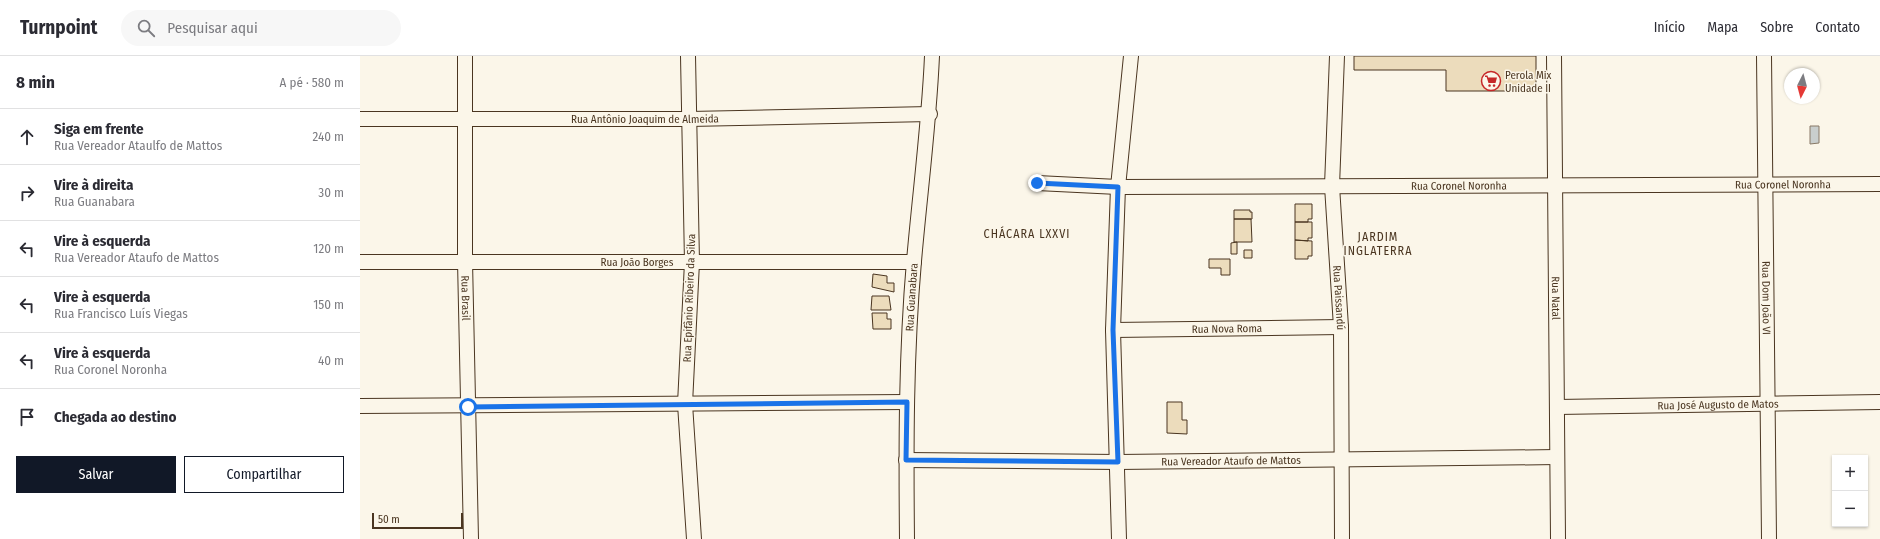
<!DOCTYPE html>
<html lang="pt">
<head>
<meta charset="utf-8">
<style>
	:root { --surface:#fff; --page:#f7f7f7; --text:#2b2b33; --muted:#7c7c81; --line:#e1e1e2; --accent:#111827 }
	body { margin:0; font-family:"Fira Sans Condensed",sans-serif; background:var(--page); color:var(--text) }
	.controls { position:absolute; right:12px; bottom:12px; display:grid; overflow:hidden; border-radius:0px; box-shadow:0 1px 3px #0004 }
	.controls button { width:36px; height:36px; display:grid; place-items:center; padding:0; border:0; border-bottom:1px solid var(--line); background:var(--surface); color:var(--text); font:20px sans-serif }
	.compass { position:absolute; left:1424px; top:12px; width:36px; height:36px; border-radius:50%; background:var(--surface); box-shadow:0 1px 3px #0004; rotate:186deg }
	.scale { position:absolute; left:12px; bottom:10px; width:91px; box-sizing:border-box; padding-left:4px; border:2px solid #4a3520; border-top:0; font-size:11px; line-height:14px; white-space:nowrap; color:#4a3520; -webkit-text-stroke:3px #fbf6e9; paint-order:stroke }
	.stop { position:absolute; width:12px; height:12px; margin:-9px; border:3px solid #1a73e8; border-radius:50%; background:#fff }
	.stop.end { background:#1a73e8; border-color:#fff; box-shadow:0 1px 4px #0008 }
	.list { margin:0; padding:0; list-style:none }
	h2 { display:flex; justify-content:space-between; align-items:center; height:52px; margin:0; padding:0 16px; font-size:17px }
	h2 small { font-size:13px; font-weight:400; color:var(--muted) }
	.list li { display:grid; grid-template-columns:26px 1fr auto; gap:12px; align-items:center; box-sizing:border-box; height:56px; padding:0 16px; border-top:1px solid var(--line) }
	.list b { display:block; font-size:15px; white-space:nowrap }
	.list p { margin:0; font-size:13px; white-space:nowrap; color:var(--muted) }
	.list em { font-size:13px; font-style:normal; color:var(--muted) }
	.actions { display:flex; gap:8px; padding:12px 16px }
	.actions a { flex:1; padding:9px 0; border:1px solid var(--accent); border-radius:0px; text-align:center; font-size:14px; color:var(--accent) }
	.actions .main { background:var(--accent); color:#fff }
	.icon { flex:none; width:22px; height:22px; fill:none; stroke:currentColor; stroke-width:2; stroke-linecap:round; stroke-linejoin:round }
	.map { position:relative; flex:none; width:1520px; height:483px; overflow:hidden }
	header { display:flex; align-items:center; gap:24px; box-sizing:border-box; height:56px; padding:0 20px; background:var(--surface); border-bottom:1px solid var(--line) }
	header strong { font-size:19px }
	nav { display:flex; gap:22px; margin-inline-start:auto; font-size:14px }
	.search { width:280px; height:36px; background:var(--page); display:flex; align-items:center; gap:10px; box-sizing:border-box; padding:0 14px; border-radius:22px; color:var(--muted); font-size:15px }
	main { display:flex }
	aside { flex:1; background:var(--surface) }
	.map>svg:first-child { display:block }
	.water { fill:#c9cecd; stroke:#887966 }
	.building { fill:#ecdcbc; stroke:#4a3520 }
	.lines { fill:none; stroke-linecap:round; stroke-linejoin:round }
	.minor-casing { stroke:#4a3520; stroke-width:16 }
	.minor { stroke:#fbf6e9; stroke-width:14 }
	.route { stroke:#1a73e8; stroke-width:5 }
	.labels { text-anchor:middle; stroke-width:3; stroke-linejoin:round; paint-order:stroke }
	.poi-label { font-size:11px; fill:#4a3520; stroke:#fbf6e9; text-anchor:start }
	.street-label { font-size:11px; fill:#4a3520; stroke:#fbf6e9 }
	.neighbourhood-label { font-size:12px; letter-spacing:1px; fill:#4a3520; stroke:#fbf6e9 }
</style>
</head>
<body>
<header>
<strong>Turnpoint</strong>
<div class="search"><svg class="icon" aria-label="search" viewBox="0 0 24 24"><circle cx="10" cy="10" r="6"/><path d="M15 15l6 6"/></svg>Pesquisar aqui</div>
<nav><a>Início</a><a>Mapa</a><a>Sobre</a><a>Contato</a></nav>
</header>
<main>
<aside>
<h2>8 min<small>A pé · 580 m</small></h2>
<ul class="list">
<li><svg class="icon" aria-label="ahead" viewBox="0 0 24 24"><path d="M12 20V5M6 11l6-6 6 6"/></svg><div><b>Siga em frente</b><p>Rua Vereador Ataulfo de Mattos</p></div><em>240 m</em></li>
<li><svg class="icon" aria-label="right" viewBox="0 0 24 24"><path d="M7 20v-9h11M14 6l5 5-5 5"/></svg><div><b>Vire à direita</b><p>Rua Guanabara</p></div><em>30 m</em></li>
<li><svg class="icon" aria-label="left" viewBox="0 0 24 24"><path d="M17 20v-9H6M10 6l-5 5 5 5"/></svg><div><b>Vire à esquerda</b><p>Rua Vereador Ataufo de Mattos</p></div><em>120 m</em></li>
<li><svg class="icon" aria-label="left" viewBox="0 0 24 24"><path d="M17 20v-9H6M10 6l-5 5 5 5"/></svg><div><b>Vire à esquerda</b><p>Rua Francisco Luís Viegas</p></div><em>150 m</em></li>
<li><svg class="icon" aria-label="left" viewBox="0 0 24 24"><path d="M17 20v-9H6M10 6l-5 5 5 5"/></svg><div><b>Vire à esquerda</b><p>Rua Coronel Noronha</p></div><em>40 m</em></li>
<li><svg class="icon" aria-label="arrive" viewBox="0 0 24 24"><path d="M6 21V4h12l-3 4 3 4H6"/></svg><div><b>Chegada ao destino</b></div></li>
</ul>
<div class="actions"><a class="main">Salvar</a><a>Compartilhar</a></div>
</aside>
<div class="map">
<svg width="1520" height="483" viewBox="0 0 1520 483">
	<rect width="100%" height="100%" fill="#fbf6e9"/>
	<path class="water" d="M 1450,70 L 1459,70 L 1459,87 L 1450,88 Z"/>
	<path class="building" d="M 994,0 L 1176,0 L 1176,35 L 1086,35 L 1086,14 L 994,14 Z
		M 935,148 L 952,148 L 952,163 L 948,163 L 948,166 L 935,166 Z
		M 874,154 L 890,154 L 890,156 L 892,156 L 892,163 L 874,163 Z
		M 874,163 L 891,163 L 892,186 L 874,186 Z
		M 935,166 L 952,166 L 952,182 L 948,182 L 948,185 L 935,184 Z
		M 935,184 L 952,185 L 952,200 L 948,200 L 948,203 L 935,203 Z
		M 877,186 L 877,198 L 871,198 L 871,187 Z
		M 884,194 L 892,194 L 892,202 L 884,202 Z
		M 849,203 L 870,203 L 870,219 L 861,219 L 861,212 L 849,212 Z
		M 513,218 L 527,220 L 527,227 L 534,227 L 534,236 L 512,231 Z
		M 512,240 L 529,240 L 531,254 L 511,254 Z
		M 512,257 L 527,257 L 527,263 L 531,263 L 531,273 L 513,273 Z
		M 807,346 L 822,346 L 822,364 L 827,364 L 827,378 L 807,377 Z"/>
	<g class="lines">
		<g class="minor-casing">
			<g id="minor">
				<path id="s1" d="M 105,0 L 105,205 L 111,483"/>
				<path d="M 328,0 L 332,206 L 325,348 L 334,483"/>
				<path id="s2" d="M 977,0 L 972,130 L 981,271 L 982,483"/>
				<path id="s3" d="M 1194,0 L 1198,483"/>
				<path id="s4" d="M 1404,0 L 1409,483"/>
				<path id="s5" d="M 0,63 L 329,63 L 570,58"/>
				<path id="s6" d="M 677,127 L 758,131 L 1520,128"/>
				<path id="s7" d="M 0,206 L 554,206"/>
				<path id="s8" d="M 753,274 L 981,271"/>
				<path d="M 0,350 L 547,346"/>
				<path id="s9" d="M 1197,351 L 1520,346"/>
				<path id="s10" d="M 546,404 L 758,406 L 1197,401"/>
				<path id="s11" d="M 547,483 C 546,390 546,297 554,205 C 560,136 569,69 572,0"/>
				<path d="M 759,483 L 753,274 L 758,131 L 771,0"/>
			</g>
		</g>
		<use href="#minor" class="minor"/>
	</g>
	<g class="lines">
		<path class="route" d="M 108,351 L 547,346 L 546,404 L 758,406 L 753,274 L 758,131 L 677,127"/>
	</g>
	<defs>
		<g id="supermarket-ring" transform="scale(1)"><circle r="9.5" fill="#fbf6e9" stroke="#c62828" stroke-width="1.5"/><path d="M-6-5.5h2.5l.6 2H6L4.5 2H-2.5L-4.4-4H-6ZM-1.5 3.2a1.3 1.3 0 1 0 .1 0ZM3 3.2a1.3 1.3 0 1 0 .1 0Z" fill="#c62828"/></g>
	</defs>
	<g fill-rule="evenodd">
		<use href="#supermarket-ring" x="1131" y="25"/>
	</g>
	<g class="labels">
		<g class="poi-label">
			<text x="1145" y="23">Perola Mix<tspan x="1145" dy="13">Unidade II</tspan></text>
		</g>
		<g class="street-label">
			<text dy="4" stroke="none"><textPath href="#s5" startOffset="285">Rua Antônio Joaquim de Almeida</textPath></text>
			<text dy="4" stroke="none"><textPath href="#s6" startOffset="746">Rua Coronel Noronha</textPath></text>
			<text dy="4" stroke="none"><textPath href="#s6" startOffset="422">Rua Coronel Noronha</textPath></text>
			<text dy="4" stroke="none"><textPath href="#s7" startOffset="277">Rua João Borges</textPath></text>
			<text dy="4" stroke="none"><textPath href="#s11" startOffset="242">Rua Guanabara</textPath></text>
			<text dy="4" stroke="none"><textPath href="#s2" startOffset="242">Rua Paissandú</textPath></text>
			<text dy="4" stroke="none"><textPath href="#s1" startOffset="242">Rua Brasil</textPath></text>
			<text transform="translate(329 242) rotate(-88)" y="4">Rua Epifânio Ribeiro da Silva</text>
			<text dy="4" stroke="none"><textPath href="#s3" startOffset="242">Rua Natal</textPath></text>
			<text dy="4" stroke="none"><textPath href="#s4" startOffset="242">Rua Dom João VI</textPath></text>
			<text dy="4" stroke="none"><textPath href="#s8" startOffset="114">Rua Nova Roma</textPath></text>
			<text dy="4" stroke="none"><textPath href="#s9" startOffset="161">Rua José Augusto de Matos</textPath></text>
			<text dy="4" stroke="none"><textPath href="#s10" startOffset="325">Rua Vereador Ataufo de Mattos</textPath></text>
		</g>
		<g class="neighbourhood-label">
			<text x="667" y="182">CHÁCARA LXXVI</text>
			<text x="1018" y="185">JARDIM<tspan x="1018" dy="14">INGLATERRA</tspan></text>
		</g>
	</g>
</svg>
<div class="controls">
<button>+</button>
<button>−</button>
</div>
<svg class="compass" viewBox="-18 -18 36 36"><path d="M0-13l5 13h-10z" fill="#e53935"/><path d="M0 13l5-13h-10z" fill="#7c7c81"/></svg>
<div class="scale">50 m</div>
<div class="stop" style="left:108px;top:351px"></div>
<div class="stop end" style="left:677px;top:127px"></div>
</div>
</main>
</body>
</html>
